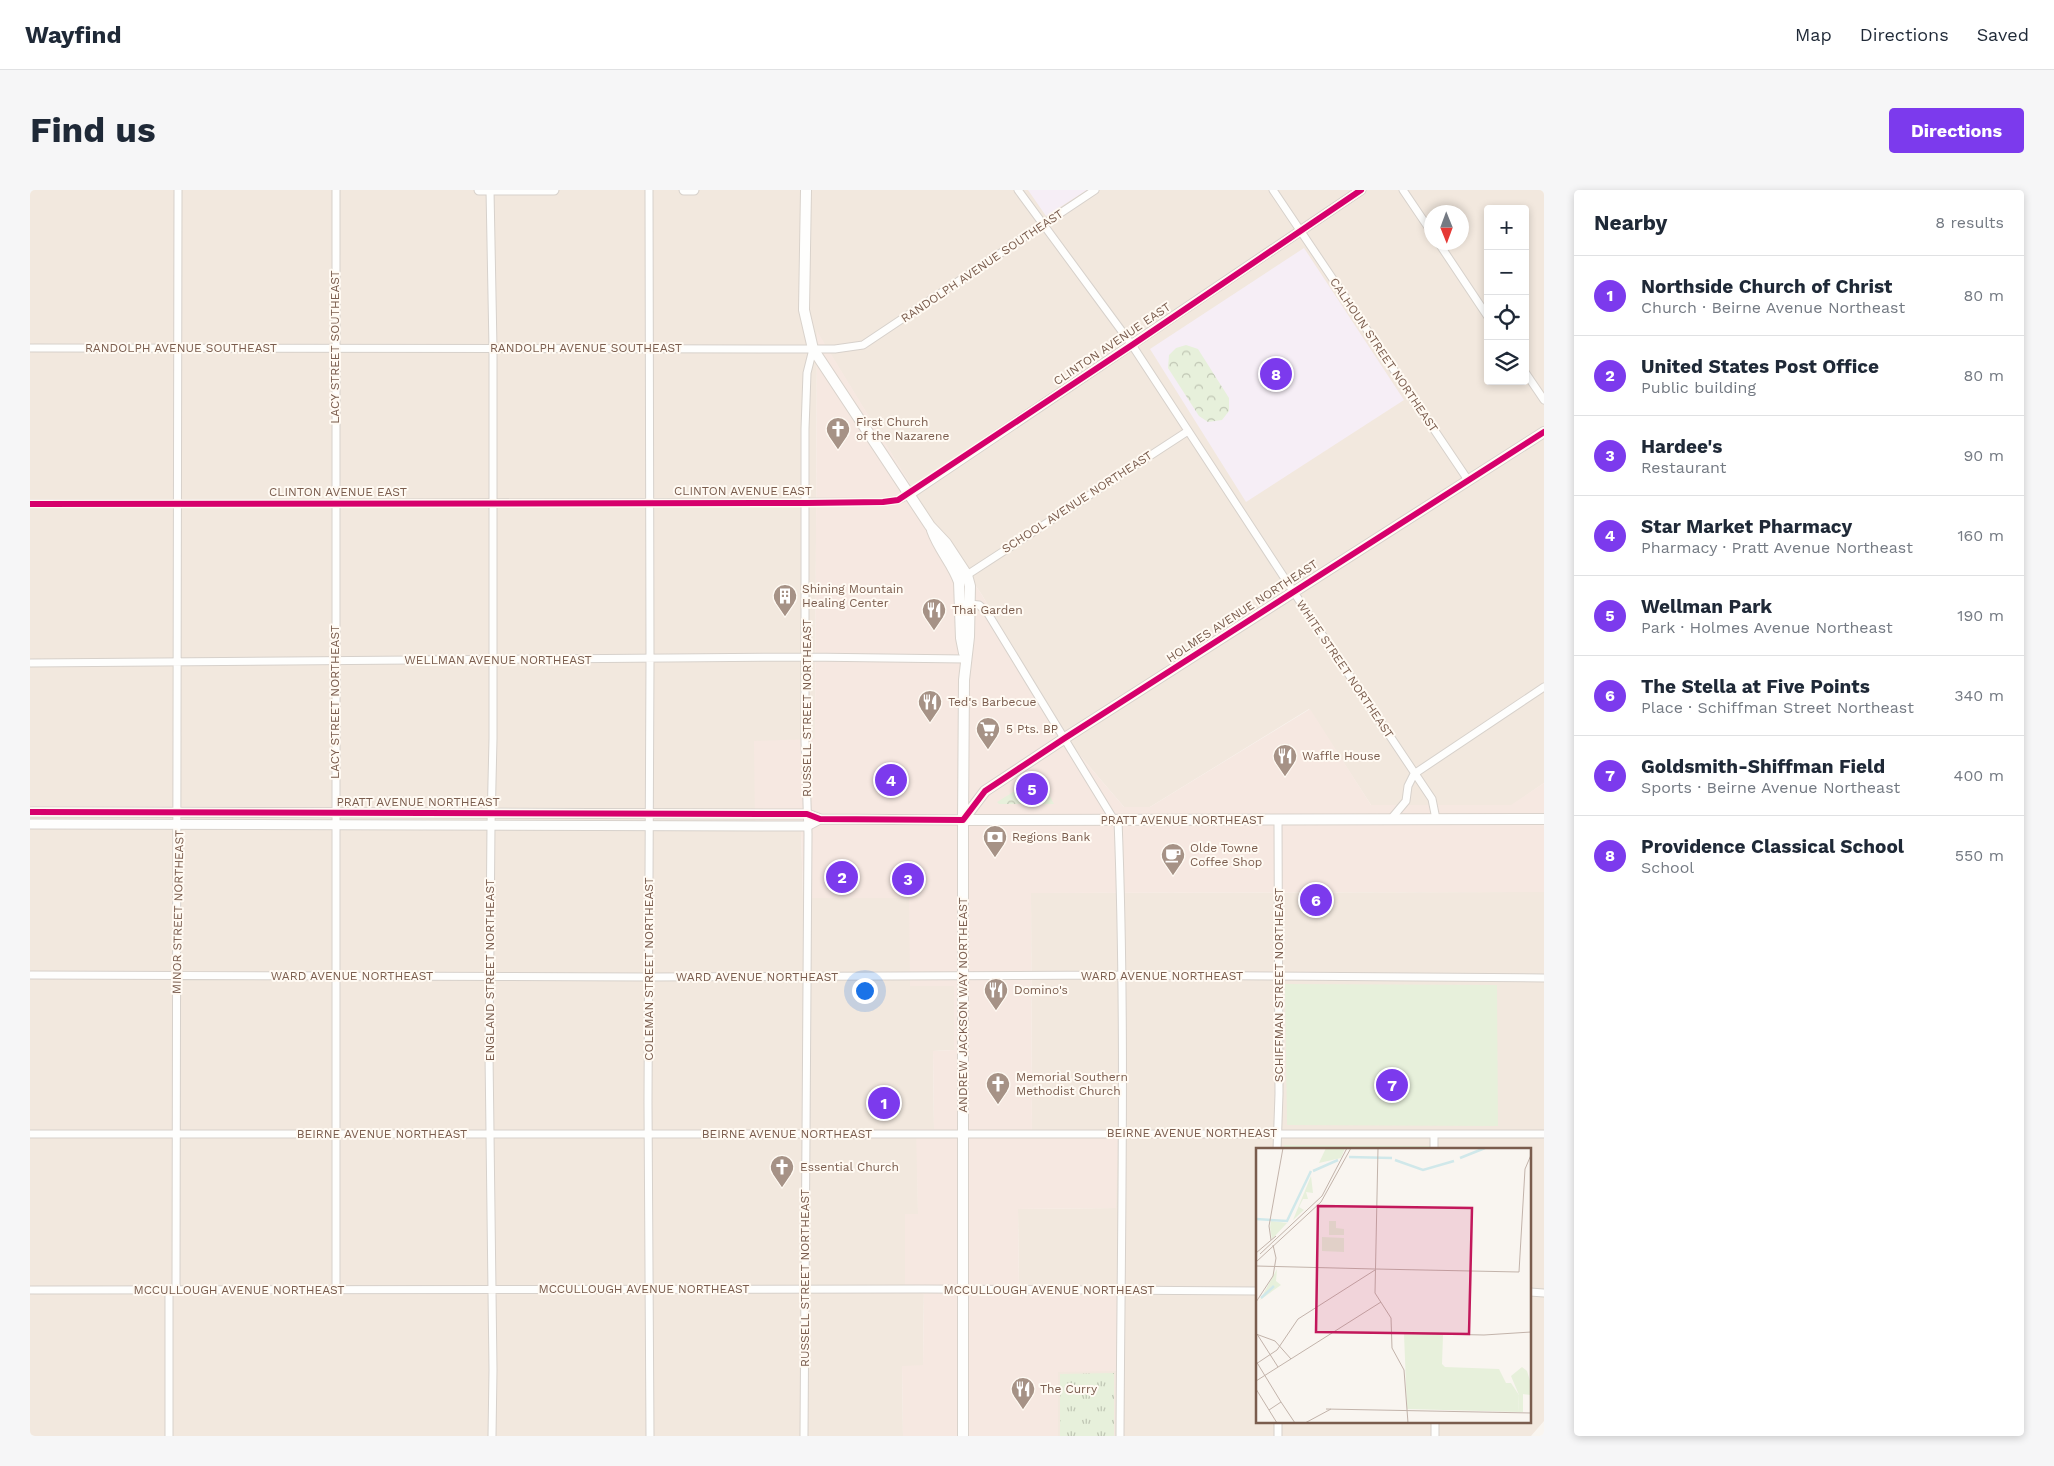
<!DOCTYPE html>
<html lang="en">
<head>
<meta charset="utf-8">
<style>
	:root { --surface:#fff; --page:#f6f6f7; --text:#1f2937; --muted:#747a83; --line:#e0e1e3; --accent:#7c3aed }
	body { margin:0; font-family:"Work Sans",sans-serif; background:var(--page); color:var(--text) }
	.controls { position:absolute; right:15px; top:15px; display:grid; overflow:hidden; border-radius:5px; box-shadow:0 2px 8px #0003 }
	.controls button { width:45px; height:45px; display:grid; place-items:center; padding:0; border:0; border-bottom:1px solid var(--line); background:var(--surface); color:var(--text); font:25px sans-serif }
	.compass { position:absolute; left:1394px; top:15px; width:45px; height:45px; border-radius:50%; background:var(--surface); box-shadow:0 2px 8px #0003; rotate:179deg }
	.you { position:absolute; left:834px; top:800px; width:18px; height:18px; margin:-12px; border:4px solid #fff; border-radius:50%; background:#1a73e8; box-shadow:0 0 0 8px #1a73e833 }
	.badge { display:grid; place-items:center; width:32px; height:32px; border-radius:50%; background:var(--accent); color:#fff; font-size:16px; font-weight:700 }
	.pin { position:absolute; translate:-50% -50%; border:2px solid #fff; box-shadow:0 1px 5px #0006 }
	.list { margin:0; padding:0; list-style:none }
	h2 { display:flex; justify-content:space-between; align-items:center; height:65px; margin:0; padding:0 20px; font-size:21px }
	h2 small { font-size:16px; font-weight:400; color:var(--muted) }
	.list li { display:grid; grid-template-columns:32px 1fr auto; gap:15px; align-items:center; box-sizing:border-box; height:80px; padding:0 20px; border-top:1px solid var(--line) }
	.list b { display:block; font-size:19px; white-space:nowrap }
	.list p { margin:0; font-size:16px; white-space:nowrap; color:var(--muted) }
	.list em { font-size:16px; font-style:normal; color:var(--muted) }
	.icon { flex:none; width:28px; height:28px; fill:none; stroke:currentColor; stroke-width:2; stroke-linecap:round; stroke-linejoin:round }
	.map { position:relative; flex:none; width:1514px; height:1246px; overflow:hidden; border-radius:5px }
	header { display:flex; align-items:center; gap:30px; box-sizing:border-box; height:70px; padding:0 25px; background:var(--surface); border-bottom:1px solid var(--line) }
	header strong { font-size:24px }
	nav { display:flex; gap:28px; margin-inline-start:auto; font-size:18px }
	.intro { display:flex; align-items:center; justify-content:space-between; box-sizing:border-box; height:120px; padding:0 30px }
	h1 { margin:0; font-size:35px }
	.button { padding:12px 22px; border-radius:5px; background:var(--accent); color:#fff; font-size:18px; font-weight:700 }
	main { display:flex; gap:30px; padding:0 30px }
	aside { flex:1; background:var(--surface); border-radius:5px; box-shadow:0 2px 8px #0003 }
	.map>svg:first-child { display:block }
	.residential { fill:#f2e8de; fill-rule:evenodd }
	.commercial { fill:#f6e8e1 }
	.education { fill:#f6eef6 }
	.grass { fill:url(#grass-tufts) }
	.forest { fill:url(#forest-crowns) }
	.pitch { fill:#e7f0db }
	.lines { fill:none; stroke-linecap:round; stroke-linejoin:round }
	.minor-casing { stroke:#d7d1cb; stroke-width:9 }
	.tertiary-casing { stroke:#d7d1cb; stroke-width:11 }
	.secondary-casing { stroke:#d9d2cb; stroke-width:12 }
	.minor { stroke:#fefefd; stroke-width:7 }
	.tertiary { stroke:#fefefd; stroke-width:9 }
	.secondary { stroke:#fefefd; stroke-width:10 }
	.cycleway-casing { stroke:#fffaf3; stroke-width:9 }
	.cycleway { stroke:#d6006c; stroke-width:6 }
	.labels { text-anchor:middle; stroke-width:4; stroke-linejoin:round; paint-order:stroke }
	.street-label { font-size:12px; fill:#7a5c4d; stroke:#fffaf3 }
	.poi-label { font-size:12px; fill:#7a5c4d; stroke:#fffaf3; text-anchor:start }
	.inset-river { fill:none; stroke:#d0e8ea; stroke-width:2.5 }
	.inset-road { fill:none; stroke:#c2b3aa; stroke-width:1 }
	.view { fill:#c2185b; fill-opacity:0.15; stroke:#c2185b; stroke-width:2.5 }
	.inset-edge { fill:none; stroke:#7a5c4d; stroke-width:2.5 }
</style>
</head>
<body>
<header>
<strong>Wayfind</strong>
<nav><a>Map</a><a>Directions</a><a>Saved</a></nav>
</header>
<div class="intro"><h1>Find us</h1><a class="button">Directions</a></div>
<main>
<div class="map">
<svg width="1514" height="1246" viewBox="0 0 1514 1246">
	<defs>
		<pattern id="grass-tufts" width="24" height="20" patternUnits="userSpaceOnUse" patternTransform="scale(1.25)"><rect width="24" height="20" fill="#e7f0db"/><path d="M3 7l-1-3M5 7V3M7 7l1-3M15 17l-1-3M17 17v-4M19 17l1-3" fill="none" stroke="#c0c6b4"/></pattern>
		<pattern id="forest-crowns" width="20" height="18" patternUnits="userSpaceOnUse" patternTransform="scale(1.25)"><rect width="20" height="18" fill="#e7f0db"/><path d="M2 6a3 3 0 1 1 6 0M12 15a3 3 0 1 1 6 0" fill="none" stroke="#c0c6b4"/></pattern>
	</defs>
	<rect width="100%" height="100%" fill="#f9f5f0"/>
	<path class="residential" d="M 0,0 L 1514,0 L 1514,593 L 1482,615 L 1341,615 L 1279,519 L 1120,617 L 1094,617 L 1035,548 L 952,405 L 916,353 L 787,142 L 785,550 L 771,640 L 773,708 L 880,708 L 880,796 L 924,795 L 924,860 L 903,861 L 904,939 L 887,939 L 888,1024 L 875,1024 L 894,1096 L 893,1176 L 872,1176 L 873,1246 L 0,1246 ZM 1458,19 L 1495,19 L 1495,191 L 1458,191 ZM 1402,22 L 1432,22 L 1432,52 L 1402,52 Z
		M 1514,702 L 1514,1231 L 1501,1246 L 1028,1246 L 1028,1182 L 1087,1104 L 989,1104 L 988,1019 L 1086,1018 L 1002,947 L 1001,703 ZM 1228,960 L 1500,960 L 1500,1232 L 1228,1232 Z"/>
	<path class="commercial" d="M 787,141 L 916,353 L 952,405 L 1035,548 L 1094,617 L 1120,617 L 1280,519 L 1341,615 L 1481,615 L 1514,593 L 1514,702 L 1001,703 L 1002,947 L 1088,947 L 1086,1018 L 988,1019 L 989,1103 L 1088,1104 L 1088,1181 L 1028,1182 L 1028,1246 L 873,1246 L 872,1176 L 893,1175 L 894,1096 L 875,1096 L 875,1024 L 888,1024 L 886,939 L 904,939 L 903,861 L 924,860 L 924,796 L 880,796 L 879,708 L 773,708 L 771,640 L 725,639 L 724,551 L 785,549 Z"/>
	<path class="education" d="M 998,0 L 1057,0 L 1016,26 Z
		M 1274,58 L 1374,210 L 1216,312 L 1120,159 Z"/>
	<path class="grass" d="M 1084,1183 L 1084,1246 L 1030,1246 L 1030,1184 Z"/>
	<path class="forest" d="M 1156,155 L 1168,159 L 1199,208 L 1199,221 L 1192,230 L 1178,232 L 1169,226 L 1138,178 L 1139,165 L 1146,158 Z
		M 1009,586 L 1024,614 L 969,614 L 967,612 Z
		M 1254,955 L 1400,956 L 1400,960 L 1254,960 Z"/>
	<path class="pitch" d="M 1255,794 L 1467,795 L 1468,936 L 1257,935 Z"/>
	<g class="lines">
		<g class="minor-casing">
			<path id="minor" d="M 460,0 L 463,158 L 463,549 L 461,635 L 459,864 L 463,1180 L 462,1246
				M 619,0 L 620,469 L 618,912 L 620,1246
				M 988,0 L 1102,155 L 1263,401 L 1402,609 L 1406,629
				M 1243,0 L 1438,290
				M 1373,0 L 1402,43
				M 1408,52 L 1458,127
				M 0,158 L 805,159 L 833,155 L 1065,0
				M 1495,182 L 1514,210
				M 0,314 L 853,312 L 868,310 L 880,304
				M 937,385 L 1158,241
				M 940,414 L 949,415 L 957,422 L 1084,630
				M 0,473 L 776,467 L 935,469
				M 1361,629 L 1376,611 L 1378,596 L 1384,584 L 1514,497
				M 1088,630 C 1096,835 1091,1041 1090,1246
				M 0,785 L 620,787 L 1091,785 L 1514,788
				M 0,944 L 1514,944
				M 1404,944 L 1404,960
				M 1247,960 L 1249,904 L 1248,630
				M 0,1100 L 893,1099 L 1228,1101
				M 146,1100 L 148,0
				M 306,1100 L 306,0
				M 1500,1102 L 1514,1103
				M 1248,1232 L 1248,1246
				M 1405,1232 L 1405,1246
				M 139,1246 L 139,1100
				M 774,1246 L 778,644 L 775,551 L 775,239 L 777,183 L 783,159"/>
		</g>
		<g class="tertiary-casing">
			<path id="tertiary" d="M 449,0 L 524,0
				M 654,0 L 664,0
				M 880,304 L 1331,0
				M 0,622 L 777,624 L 790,629 L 933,630
				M 0,634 L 777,636 L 790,629"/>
		</g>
		<g class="secondary-casing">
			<path id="secondary" d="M 776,0 L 774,120 L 783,159 L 900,336 L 916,353 L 937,385 L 940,396 L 939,447 L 934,490 L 933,630 L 933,1246
				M 902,340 C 909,360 923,374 929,392 L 931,448 L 934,463
				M 933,630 L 955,601 L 1035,548 L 1514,242
				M 933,630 L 1514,629"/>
		</g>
		<use href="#minor" class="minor"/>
		<use href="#tertiary" class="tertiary"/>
		<use href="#secondary" class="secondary"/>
		<g class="cycleway-casing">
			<path id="cycleway" d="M 0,314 L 776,313 L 853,312 L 868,310 L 1102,155 L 1331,0
				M 0,622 L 777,624 L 790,629 L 933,630 L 955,601 L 1035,548 L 1514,242"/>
		</g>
		<use href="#cycleway" class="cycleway"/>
	</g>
	<defs>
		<g id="church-pin" transform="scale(1.25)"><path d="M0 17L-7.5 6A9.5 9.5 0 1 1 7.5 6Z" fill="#a69286" stroke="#fffaf3"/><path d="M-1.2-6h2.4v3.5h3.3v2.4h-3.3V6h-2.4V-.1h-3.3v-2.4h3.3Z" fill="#fff"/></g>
		<g id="building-pin" transform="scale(1.25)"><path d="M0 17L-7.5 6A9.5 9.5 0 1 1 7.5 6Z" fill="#a69286" stroke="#fffaf3"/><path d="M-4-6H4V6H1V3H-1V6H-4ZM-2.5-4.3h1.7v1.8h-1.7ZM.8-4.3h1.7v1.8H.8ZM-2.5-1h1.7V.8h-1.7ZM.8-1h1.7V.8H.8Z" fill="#fff"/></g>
		<g id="restaurant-pin" transform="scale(1.25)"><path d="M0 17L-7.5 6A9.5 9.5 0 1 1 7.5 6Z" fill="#a69286" stroke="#fffaf3"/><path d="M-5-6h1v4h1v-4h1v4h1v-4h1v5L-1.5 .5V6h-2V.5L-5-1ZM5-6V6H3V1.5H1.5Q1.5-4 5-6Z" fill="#fff"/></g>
		<g id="supermarket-pin" transform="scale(1.25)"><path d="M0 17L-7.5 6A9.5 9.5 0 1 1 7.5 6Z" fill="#a69286" stroke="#fffaf3"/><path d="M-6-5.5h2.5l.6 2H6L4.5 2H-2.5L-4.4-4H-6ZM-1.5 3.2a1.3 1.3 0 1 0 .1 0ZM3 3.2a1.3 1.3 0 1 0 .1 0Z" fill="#fff"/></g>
		<g id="bank-pin" transform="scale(1.25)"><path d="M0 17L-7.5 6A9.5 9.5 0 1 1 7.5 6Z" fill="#a69286" stroke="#fffaf3"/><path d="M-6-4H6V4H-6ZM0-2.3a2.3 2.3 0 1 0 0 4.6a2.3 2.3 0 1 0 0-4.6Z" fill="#fff"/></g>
		<g id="cafe-pin" transform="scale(1.25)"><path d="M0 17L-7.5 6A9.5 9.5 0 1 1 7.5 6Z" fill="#a69286" stroke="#fffaf3"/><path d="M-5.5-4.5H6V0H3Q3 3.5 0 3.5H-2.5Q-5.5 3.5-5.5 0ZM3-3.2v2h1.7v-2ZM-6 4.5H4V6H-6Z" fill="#fff"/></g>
	</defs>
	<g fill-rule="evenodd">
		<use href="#church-pin" x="808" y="239"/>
		<use href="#building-pin" x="755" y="406"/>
		<use href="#restaurant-pin" x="904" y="420"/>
		<use href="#restaurant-pin" x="900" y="512"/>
		<use href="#supermarket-pin" x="958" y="539"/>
		<use href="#restaurant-pin" x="1255" y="566"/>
		<use href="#bank-pin" x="965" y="647"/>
		<use href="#cafe-pin" x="1143" y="665"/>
		<use href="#restaurant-pin" x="966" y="800"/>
		<use href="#church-pin" x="968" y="894"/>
		<use href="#church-pin" x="752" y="977"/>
		<use href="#restaurant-pin" x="993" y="1199"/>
	</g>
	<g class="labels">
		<g class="street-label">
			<text transform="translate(952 76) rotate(-34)" y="4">RANDOLPH AVENUE SOUTHEAST</text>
			<text transform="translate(1082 154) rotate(-34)" y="4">CLINTON AVENUE EAST</text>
			<text transform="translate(305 157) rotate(-90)" y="4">LACY STREET SOUTHEAST</text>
			<text x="151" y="162">RANDOLPH AVENUE SOUTHEAST</text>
			<text x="556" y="162">RANDOLPH AVENUE SOUTHEAST</text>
			<text transform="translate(1354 165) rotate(56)" y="4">CALHOUN STREET NORTHEAST</text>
			<text x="713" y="305">CLINTON AVENUE EAST</text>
			<text x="308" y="306">CLINTON AVENUE EAST</text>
			<text transform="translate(1047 312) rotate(-33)" y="4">SCHOOL AVENUE NORTHEAST</text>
			<text transform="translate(1212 421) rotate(-33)" y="4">HOLMES AVENUE NORTHEAST</text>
			<text x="468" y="474">WELLMAN AVENUE NORTHEAST</text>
			<text transform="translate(1315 479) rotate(56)" y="4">WHITE STREET NORTHEAST</text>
			<text transform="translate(305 512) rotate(-90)" y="4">LACY STREET NORTHEAST</text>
			<text transform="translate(777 518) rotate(-90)" y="4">RUSSELL STREET NORTHEAST</text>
			<text x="388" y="616">PRATT AVENUE NORTHEAST</text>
			<text x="1152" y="634">PRATT AVENUE NORTHEAST</text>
			<text transform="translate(148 722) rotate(-89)" y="4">MINOR STREET NORTHEAST</text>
			<text transform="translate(619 779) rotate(-90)" y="4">COLEMAN STREET NORTHEAST</text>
			<text transform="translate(460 780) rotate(-90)" y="4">ENGLAND STREET NORTHEAST</text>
			<text x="322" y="790">WARD AVENUE NORTHEAST</text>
			<text x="1132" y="790">WARD AVENUE NORTHEAST</text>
			<text x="727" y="791">WARD AVENUE NORTHEAST</text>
			<text transform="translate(1249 795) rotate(-90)" y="4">SCHIFFMAN STREET NORTHEAST</text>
			<text transform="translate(933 815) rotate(-90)" y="4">ANDREW JACKSON WAY NORTHEAST</text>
			<text x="1162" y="947">BEIRNE AVENUE NORTHEAST</text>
			<text x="352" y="948">BEIRNE AVENUE NORTHEAST</text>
			<text x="757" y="948">BEIRNE AVENUE NORTHEAST</text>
			<text transform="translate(775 1088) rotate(-90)" y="4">RUSSELL STREET NORTHEAST</text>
			<text x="614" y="1103">MCCULLOUGH AVENUE NORTHEAST</text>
			<text x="209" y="1104">MCCULLOUGH AVENUE NORTHEAST</text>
			<text x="1019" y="1104">MCCULLOUGH AVENUE NORTHEAST</text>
		</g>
		<g class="poi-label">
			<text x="826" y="236">First Church<tspan x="826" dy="14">of the Nazarene</tspan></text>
			<text x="772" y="403">Shining Mountain<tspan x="772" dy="14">Healing Center</tspan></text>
			<text x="922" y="424">Thai Garden</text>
			<text x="918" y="516">Ted's Barbecue</text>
			<text x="976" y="543">5 Pts. BP</text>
			<text x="1272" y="570">Waffle House</text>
			<text x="982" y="651">Regions Bank</text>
			<text x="1160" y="662">Olde Towne<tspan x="1160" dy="14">Coffee Shop</tspan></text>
			<text x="984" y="804">Domino's</text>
			<text x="986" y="891">Memorial Southern<tspan x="986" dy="14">Methodist Church</tspan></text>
			<text x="770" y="981">Essential Church</text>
			<text x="1010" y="1203">The Curry</text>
		</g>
	</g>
	<g transform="translate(1226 958)">
		<rect width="275" height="275" fill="#f9f5f0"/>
		<path d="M 70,0 L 89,0 L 85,10 L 63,15 ZM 15,73 L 31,75 L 16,91 L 14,79 Z" fill="#e7f0db"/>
		<path d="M 55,28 L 57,45 L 50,44 L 52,51 L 47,51 L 43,59 L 48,62 L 37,72 ZM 73,73 L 80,73 L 80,80 L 88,81 L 88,87 L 73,87 ZM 21,121 L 20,133 L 25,137 L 4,152 ZM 266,219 L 271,223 L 275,236 L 275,247 L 267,246 L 267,264 L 262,264 L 263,247 L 255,228 Z" fill="#e7f0db"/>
		<path d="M 148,186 L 187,187 L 186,216 L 189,219 L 243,221 L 250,235 L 255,235 L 263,247 L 262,264 L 151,261 Z" fill="#e7f0db"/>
		<path d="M 66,89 L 88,90 L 88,104 L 66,103 Z" fill="#e7f0db"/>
		<path class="inset-river" d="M 93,9 L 136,10M 204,10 L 229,0M 139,12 L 167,22 L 198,13M 57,23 L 82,12M 0,71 L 31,73 L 55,23M 5,150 L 18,138"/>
		<path class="inset-road" d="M 122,0 L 119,145 L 135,170 L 136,200 L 148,222 L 152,275M 15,92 L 13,78 L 27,0M 0,105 L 20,88M 4,106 L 66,48 L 91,0M 0,114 L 65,54 L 95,0M 0,118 L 119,121M 120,121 L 263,124M 263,124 L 269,21 L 275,7M 0,154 L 17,128 L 20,110 L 17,97M 135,185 L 228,187 L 275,184M 0,186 L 19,193 L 35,211M 1,186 L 22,219M 0,213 L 25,254 L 13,262M 0,216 L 21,202 L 42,171 L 119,122M 0,233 L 125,154M 0,241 L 21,275M 25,254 L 39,275M 70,261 L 275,265M 49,275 L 75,261"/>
		<path class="view" d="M 62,58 L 216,60 L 213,186 L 60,184 Z"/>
		<rect width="275" height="275" class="inset-edge"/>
	</g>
</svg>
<div class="controls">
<button>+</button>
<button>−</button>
<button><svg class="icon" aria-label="locate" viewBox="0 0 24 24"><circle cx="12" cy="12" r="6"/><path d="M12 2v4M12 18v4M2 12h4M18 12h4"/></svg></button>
<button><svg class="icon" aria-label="layers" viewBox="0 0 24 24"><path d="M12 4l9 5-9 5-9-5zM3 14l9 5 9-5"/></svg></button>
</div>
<svg class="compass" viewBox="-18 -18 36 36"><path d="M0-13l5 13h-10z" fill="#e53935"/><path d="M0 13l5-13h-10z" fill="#747a83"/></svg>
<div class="you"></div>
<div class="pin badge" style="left:854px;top:913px">1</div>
<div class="pin badge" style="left:812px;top:687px">2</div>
<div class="pin badge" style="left:878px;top:689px">3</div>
<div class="pin badge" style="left:861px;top:590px">4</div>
<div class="pin badge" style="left:1002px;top:599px">5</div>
<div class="pin badge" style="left:1286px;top:710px">6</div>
<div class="pin badge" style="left:1362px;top:895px">7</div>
<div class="pin badge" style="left:1246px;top:184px">8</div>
</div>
<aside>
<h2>Nearby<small>8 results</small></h2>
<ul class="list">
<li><span class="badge">1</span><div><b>Northside Church of Christ</b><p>Church · Beirne Avenue Northeast</p></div><em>80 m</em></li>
<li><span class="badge">2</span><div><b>United States Post Office</b><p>Public building</p></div><em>80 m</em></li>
<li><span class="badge">3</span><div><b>Hardee's</b><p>Restaurant</p></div><em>90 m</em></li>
<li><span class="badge">4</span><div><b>Star Market Pharmacy</b><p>Pharmacy · Pratt Avenue Northeast</p></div><em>160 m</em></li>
<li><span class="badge">5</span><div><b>Wellman Park</b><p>Park · Holmes Avenue Northeast</p></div><em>190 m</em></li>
<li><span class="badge">6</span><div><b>The Stella at Five Points</b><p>Place · Schiffman Street Northeast</p></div><em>340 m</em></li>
<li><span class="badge">7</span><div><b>Goldsmith-Shiffman Field</b><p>Sports · Beirne Avenue Northeast</p></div><em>400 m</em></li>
<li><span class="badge">8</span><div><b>Providence Classical School</b><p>School</p></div><em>550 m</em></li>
</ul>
</aside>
</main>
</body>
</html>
